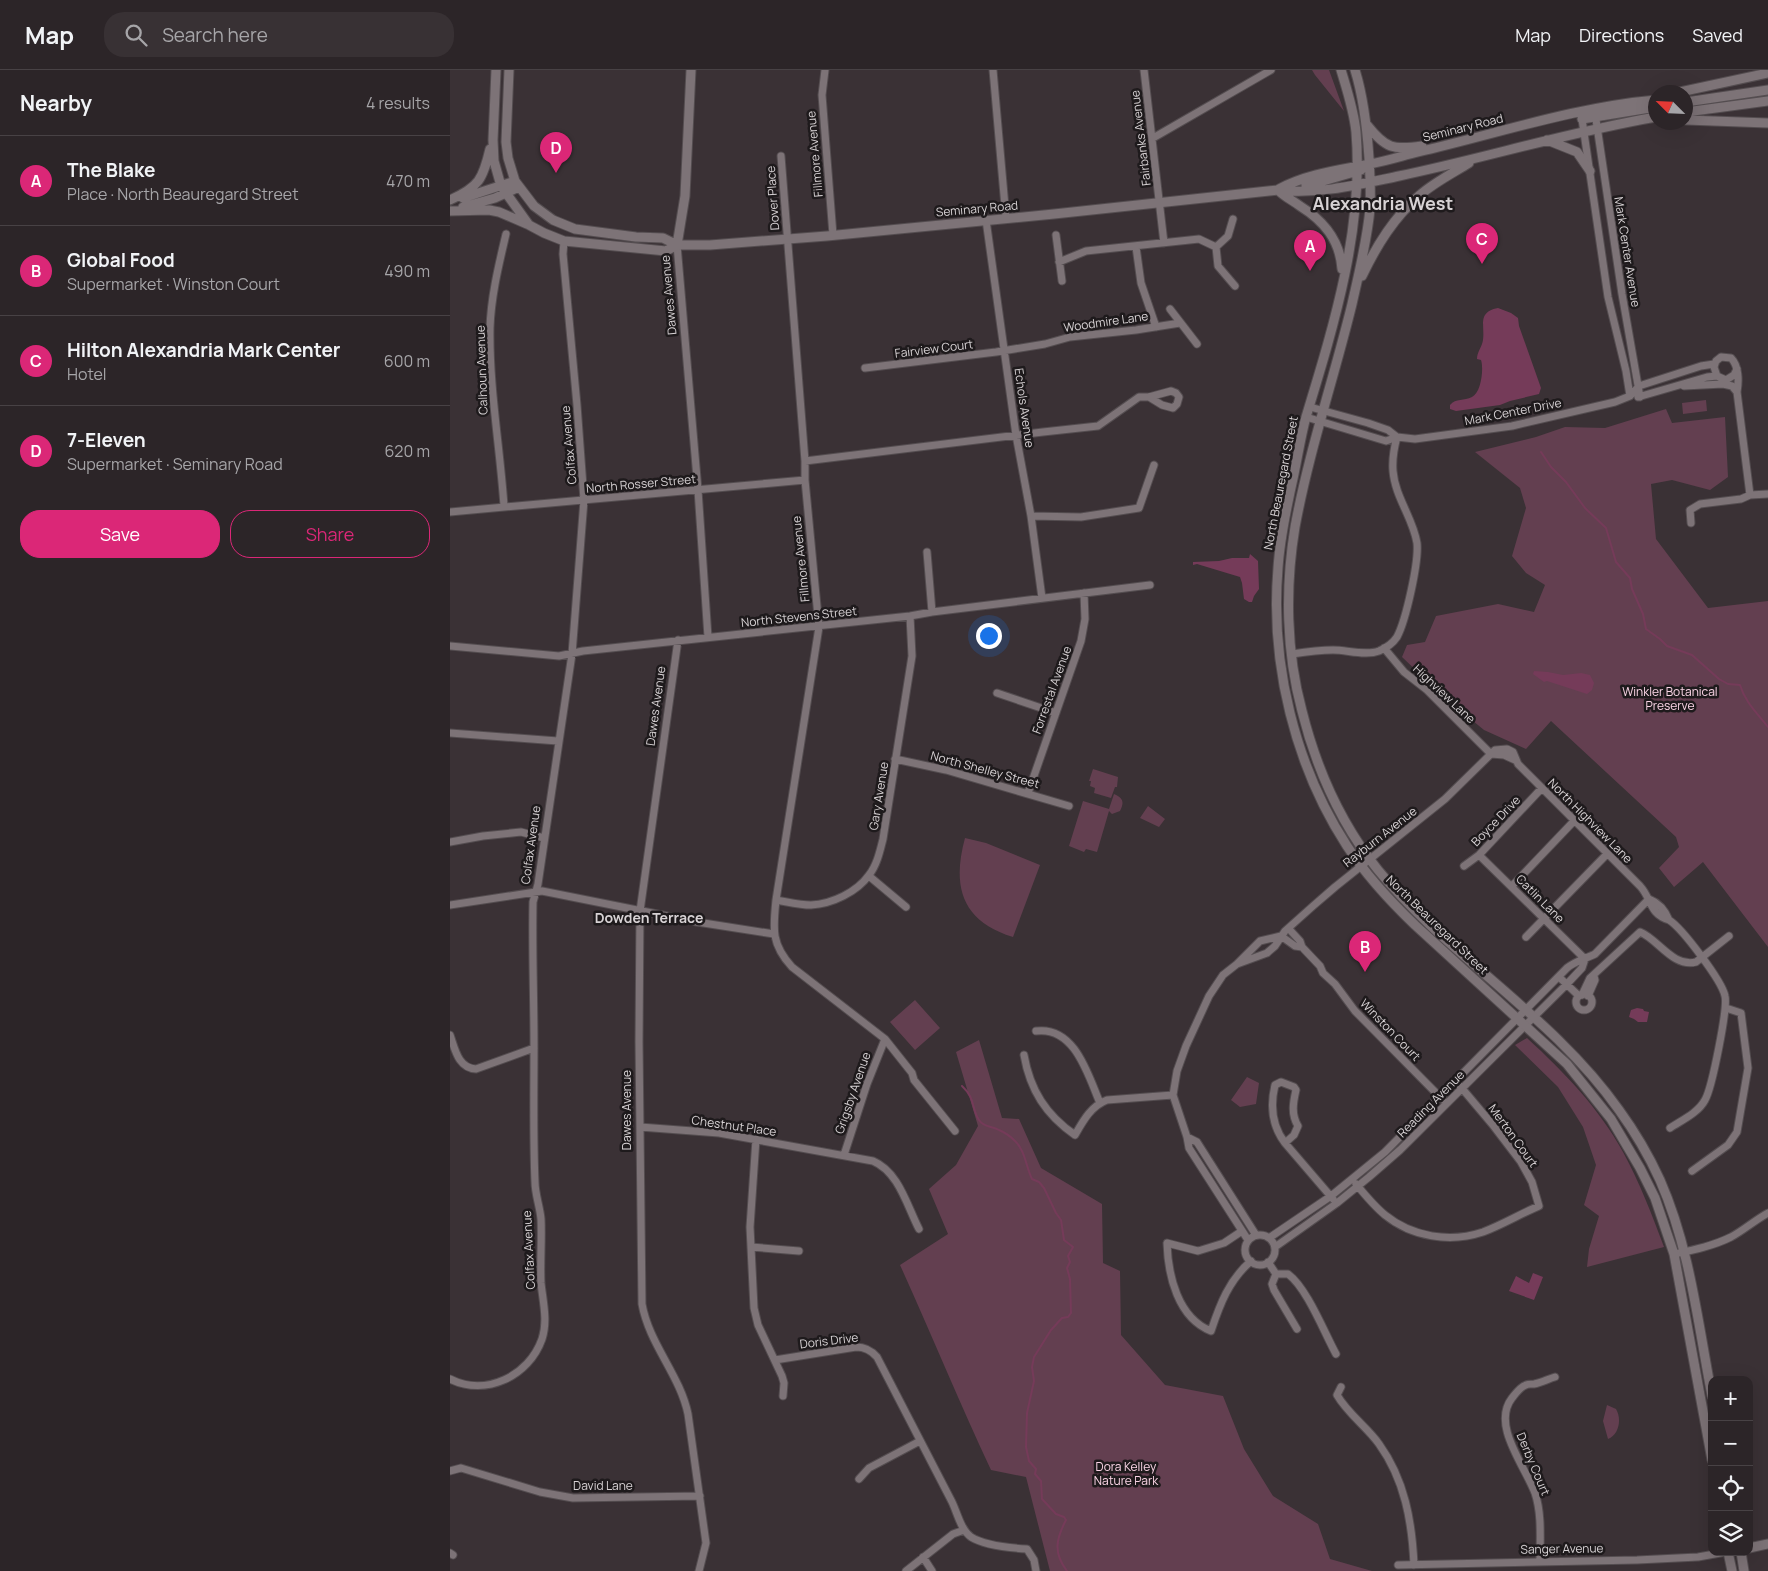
<!DOCTYPE html>
<html lang="en">
<head>
<meta charset="utf-8">
<style>
	:root { --surface:#2c2528; --page:#383134; --text:#f1f3f6; --muted:#a6a5a8; --line:#484245; --accent:#db2777 }
	body { margin:0; font-family:Manrope,sans-serif; background:var(--page); color:var(--text) }
	.controls { position:absolute; right:15px; bottom:15px; display:grid; overflow:hidden; border-radius:10px; box-shadow:0 5px 20px #0002 }
	.controls button { width:45px; height:45px; display:grid; place-items:center; padding:0; border:0; border-bottom:1px solid var(--line); background:var(--surface); color:var(--text); font:25px sans-serif }
	.compass { position:absolute; left:1198px; top:15px; width:45px; height:45px; border-radius:50%; background:var(--surface); box-shadow:0 5px 20px #0002; rotate:294deg }
	.you { position:absolute; left:538px; top:565px; width:18px; height:18px; margin:-12px; border:4px solid #fff; border-radius:50%; background:#1a73e8; box-shadow:0 0 0 8px #1a73e833 }
	.badge { display:grid; place-items:center; width:32px; height:32px; border-radius:50%; background:var(--accent); color:#fff; font-size:16px; font-weight:700 }
	.pin { position:absolute; translate:-50% -41px; filter:drop-shadow(0 1px 2px #0008) }
	.pin::after { content:''; position:absolute; top:26px; width:18px; height:15px; background:inherit; clip-path:polygon(0 0,100% 0,50% 100%) }
	.list { margin:0; padding:0; list-style:none }
	h2 { display:flex; justify-content:space-between; align-items:center; height:65px; margin:0; padding:0 20px; font-size:21px }
	h2 small { font-size:16px; font-weight:400; color:var(--muted) }
	.list li { display:grid; grid-template-columns:32px 1fr auto; gap:15px; align-items:center; box-sizing:border-box; height:90px; padding:0 20px; border-top:1px solid var(--line) }
	.list b { display:block; font-size:19px; white-space:nowrap }
	.list p { margin:0; font-size:16px; white-space:nowrap; color:var(--muted) }
	.list em { font-size:16px; font-style:normal; color:var(--muted) }
	.actions { display:flex; gap:10px; padding:15px 20px }
	.actions a { flex:1; padding:11px 0; border:1px solid var(--accent); border-radius:20px; text-align:center; font-size:18px; color:var(--accent) }
	.actions .main { background:var(--accent); color:#fff }
	.icon { flex:none; width:28px; height:28px; fill:none; stroke:currentColor; stroke-width:2; stroke-linecap:round; stroke-linejoin:round }
	.map { position:relative; flex:none; width:1318px; height:1501px; overflow:hidden }
	header { display:flex; align-items:center; gap:30px; box-sizing:border-box; height:70px; padding:0 25px; background:var(--surface); border-bottom:1px solid var(--line) }
	header strong { font-size:24px }
	nav { display:flex; gap:28px; margin-inline-start:auto; font-size:18px }
	.search { width:350px; height:45px; background:var(--page); display:flex; align-items:center; gap:12px; box-sizing:border-box; padding:0 18px; border-radius:20px; color:var(--muted); font-size:19px }
	main { display:flex }
	aside { flex:1; background:var(--surface) }
	.map>svg:first-child { display:block }
	.green { fill:#633f50 }
	.water { fill:#753b59 }
	.lines { fill:none; stroke-linecap:round; stroke-linejoin:round }
	.stream { stroke:#753b59; stroke-width:2 }
	.street-casing { stroke:#544d50; stroke-width:9 }
	.secondary-casing { stroke:#544d50; stroke-width:11 }
	.street { stroke:#7d7377; stroke-width:7 }
	.secondary { stroke:#7d7377; stroke-width:9 }
	.labels { text-anchor:middle; stroke-width:5; stroke-linejoin:round; paint-order:stroke }
	.street-label { font-size:12px; fill:#d7d2d4; stroke:#1e1a1c }
	.park-label { font-size:12px; fill:#fad4e5; stroke:#1e1a1c }
	.neighbourhood-label { font-size:14px; font-weight:bold; fill:#d7d2d4; stroke:#1e1a1c }
	.district-label { font-size:18px; font-weight:bold; fill:#d7d2d4; stroke:#1e1a1c }
</style>
</head>
<body>
<header>
<strong>Map</strong>
<div class="search"><svg class="icon" aria-label="search" viewBox="0 0 24 24"><circle cx="10" cy="10" r="6"/><path d="M15 15l6 6"/></svg>Search here</div>
<nav><a>Map</a><a>Directions</a><a>Saved</a></nav>
</header>
<main>
<aside>
<h2>Nearby<small>4 results</small></h2>
<ul class="list">
<li><span class="badge">A</span><div><b>The Blake</b><p>Place · North Beauregard Street</p></div><em>470 m</em></li>
<li><span class="badge">B</span><div><b>Global Food</b><p>Supermarket · Winston Court</p></div><em>490 m</em></li>
<li><span class="badge">C</span><div><b>Hilton Alexandria Mark Center</b><p>Hotel</p></div><em>600 m</em></li>
<li><span class="badge">D</span><div><b>7-Eleven</b><p>Supermarket · Seminary Road</p></div><em>620 m</em></li>
</ul>
<div class="actions"><a class="main">Save</a><a>Share</a></div>
</aside>
<div class="map">
<svg width="1318" height="1501" viewBox="0 0 1318 1501">
	<rect width="100%" height="100%" fill="#3a3135"/>
	<path class="green" d="M 862,0 L 879,0 L 894,41 L 865,5 Z
		M 1256,330 L 1257,341 L 1233,344 L 1232,333 Z
		M 1216,339 L 1222,353 L 1275,347 L 1278,407 L 1260,420 L 1222,410 L 1201,414 L 1206,469 L 1258,538 L 1318,531 L 1318,877 L 1253,792 L 1224,817 L 1209,798 L 1229,777 L 1226,767 L 1101,651 L 1076,679 L 1034,660 L 995,628 L 952,587 L 957,575 L 975,572 L 986,546 L 1048,534 L 1084,542 L 1095,515 L 1076,503 L 1062,486 L 1076,438 L 1070,418 L 1025,382 L 1086,367 L 1115,357 L 1155,358 Z
		M 643,699 L 668,707 L 667,717 L 665,717 L 661,728 L 644,723 L 645,718 L 640,716 L 641,711 L 639,711 Z
		M 664,724 C 674,728 674,733 670,741 L 662,744 L 659,741 L 647,782 L 636,779 L 634,782 L 619,776 L 633,731 L 659,739 Z
		M 698,736 L 715,749 L 709,757 L 690,748 Z
		M 515,768 L 536,773 L 590,795 L 563,867 C 511,851 502,816 515,768 Z
		M 465,930 L 490,958 L 465,980 L 440,952 Z
		M 1077,968 C 1114,1002 1149,1038 1173,1082 C 1190,1113 1202,1145 1214,1177 L 1137,1197 L 1139,1179 L 1149,1146 L 1134,1135 L 1146,1095 L 1133,1057 L 1108,1017 L 1065,975 Z
		M 529,970 L 552,1048 L 569,1049 L 591,1098 L 652,1134 L 653,1193 L 670,1201 L 671,1265 L 715,1315 L 773,1326 L 794,1379 L 823,1426 L 868,1454 L 880,1489 L 922,1501 L 600,1501 L 576,1407 L 541,1400 C 509,1332 481,1263 450,1195 L 498,1164 L 479,1119 L 506,1095 L 528,1056 L 506,982 Z
		M 797,1007 L 809,1013 L 806,1034 L 790,1037 L 781,1030 Z
		M 1157,1335 L 1166,1339 C 1172,1349 1169,1365 1158,1369 L 1153,1351 Z"/>
	<path class="water" d="M 1048,238 L 1061,243 L 1068,248 L 1069,256 L 1091,318 L 1089,324 L 1060,331 L 1050,335 L 1006,341 L 1000,339 L 1000,335 C 1006,328 1014,331 1022,327 C 1031,323 1034,299 1031,290 L 1027,289 C 1027,282 1032,277 1033,270 C 1035,255 1027,242 1048,238 Z
		M 800,484 L 808,491 L 809,519 L 804,526 L 802,532 L 799,532 L 794,529 L 792,513 L 790,507 L 747,494 L 743,495 L 743,492 L 769,491 L 782,488 L 799,488 Z
		M 1084,601 L 1098,602 L 1113,605 L 1131,603 L 1140,605 L 1144,613 L 1142,620 L 1137,624 L 1097,611 L 1094,612 L 1083,604 Z
		M 1187,938 L 1193,939 L 1194,941 L 1199,942 L 1197,952 L 1188,952 L 1184,949 L 1179,947 L 1181,940 Z
		M 1083,1203 L 1093,1207 L 1084,1230 L 1059,1221 L 1066,1206 L 1079,1213 Z"/>
	<g class="lines">
		<path class="stream" d="M 1091,382 L 1101,397 L 1116,412 L 1135,438 L 1156,458 L 1166,492 L 1180,508 L 1182,519 L 1193,544 L 1196,559 L 1210,569 L 1217,576 L 1242,585 L 1269,609 L 1278,614 L 1290,615 C 1295,632 1307,643 1318,657
			M 512,1016 C 526,1029 521,1038 529,1050 C 533,1057 542,1056 549,1060 C 554,1062 561,1067 565,1071 C 575,1080 576,1097 582,1109 L 589,1112 L 594,1118 L 606,1143 L 611,1150 L 614,1170 L 623,1177 L 618,1186 L 620,1192 L 617,1198 L 620,1209 L 621,1243 L 618,1247 L 612,1248 L 601,1260 L 584,1287 L 582,1297 L 584,1311 L 577,1343 L 576,1377 L 579,1391 L 586,1399 L 585,1404 L 591,1411 L 592,1429 L 606,1444 L 614,1447 L 616,1450 C 606,1469 603,1483 617,1501"/>
		<g class="street-casing">
			<path id="street" d="M 375,0 L 372,25 L 383,165
				M 543,0 L 556,148
				M 694,0 L 714,173
				M 1145,43 L 1172,224 L 1190,327
				M 1132,49 L 1158,227 L 1176,301 L 1180,326
				M 703,68 L 821,0
				M 331,86 L 355,391 L 355,410 L 369,557 L 326,830 C 323,859 321,874 342,897 L 435,969 L 462,1003 L 464,1010 L 505,1061
				M 783,149 L 778,166 L 766,177 L 768,196 L 785,216
				M 536,150 L 566,365 L 581,446 L 592,528
				M 606,165 L 612,211
				M 227,175 L 248,420 L 258,567
				M 686,177 L 691,213 L 706,257
				M 609,192 L 636,181 L 749,169 L 766,177
				M 720,239 L 747,274
				M 415,298 L 546,282 L 595,274 L 620,267 L 686,260 L 730,253
				M 1287,299 L 1284,305 L 1276,310 L 1267,306 L 1264,297 L 1266,291 L 1271,287 L 1281,288 C 1289,296 1289,311 1287,322 L 1300,425 L 1318,424
				M 1234,316 L 1273,314 L 1282,316 L 1287,322
				M 1188,327 L 1257,307 L 1267,306
				M 860,337 L 918,353 L 938,360 L 947,367 L 965,369 L 1062,356 L 1165,332 L 1180,326 L 1189,316 L 1251,296 L 1264,294
				M 856,347 L 936,371 L 947,367
				M 355,391 L 593,362 L 648,356 L 689,327 L 699,327 L 721,321 L 726,323 L 729,327 L 727,334 L 723,338 L 712,335 L 699,327
				M 54,436 C 50,377 39,317 40,258 C 41,226 49,194 56,164
				M 0,442 L 355,410
				M 581,446 L 631,447 L 689,438 L 704,395
				M 1241,453 L 1240,440 L 1250,434 L 1291,429 L 1300,425
				M 477,482 L 482,542
				M 228,570 L 190,841 L 189,972 L 192,1234 C 199,1274 230,1305 238,1344 L 256,1473 L 249,1501
				M 0,576 L 109,586 L 133,581 L 460,546 L 482,542 L 700,515
				M 934,578 L 954,602 L 977,620 L 1041,684
				M 842,584 C 855,582 869,580 883,580 C 897,580 916,586 929,581 C 936,578 943,573 947,567 C 956,550 969,492 967,473 C 963,448 945,427 943,401 C 942,389 944,378 947,367
				M 547,623 L 606,643
				M 0,663 L 108,671
				M 1041,684 L 1054,685 L 1065,690
				M 445,689 L 496,700 L 619,736
				M 578,723 L 631,571 L 635,549 L 634,523
				M 0,772 L 33,766 L 71,762 L 94,768
				M 1029,785 L 1135,889
				M 1014,796 L 1029,785 L 1091,719
				M 419,806 L 456,837
				M 1062,816 L 1124,751
				M 1199,829 C 1209,833 1215,840 1219,850 C 1232,858 1272,911 1275,926 C 1278,938 1262,1018 1255,1030 C 1248,1043 1232,1050 1220,1058
				M 326,830 C 338,832 350,835 361,835 C 382,834 407,822 419,805 C 427,795 430,781 433,769 L 462,586 L 460,546
				M 0,835 L 92,821 L 247,852 L 324,864
				M 839,859 L 850,871 L 852,877 L 870,896 L 873,903 L 885,914 L 905,941 L 993,1030
				M 831,866 L 845,876 L 852,877
				M 1076,867 L 1157,784
				M 787,894 L 817,883 L 825,876 L 835,861 L 863,836 L 885,817 L 995,729 L 1045,680 L 1057,679 L 1063,682 L 1068,694 L 1190,816 C 1202,829 1199,844 1219,850
				M 1109,907 L 1129,926
				M1126 932a8 8 0 1 1 16 0a8 8 0 1 1-16 0Z
				M 1132,925 L 1140,908 L 1190,862 C 1208,869 1223,898 1246,892 L 1279,866
				M 1138,926 L 1145,910 L 1144,906
				M 586,961 C 625,956 638,1005 650,1033
				M 0,965 C 5,979 8,998 26,999 L 84,978
				M 574,985 C 580,1020 596,1045 625,1065 C 633,1051 641,1036 657,1030 L 723,1025
				M 831,1012 L 844,1017 L 846,1020 C 843,1033 841,1044 848,1056 L 844,1065 L 835,1073 C 822,1056 820,1036 825,1015 Z
				M 190,1057 L 269,1063 L 423,1091 C 449,1102 457,1136 469,1159
				M 737,1067 L 747,1072 L 806,1165
				M 306,1069 L 300,1157 L 304,1238 L 308,1255 L 332,1306 L 334,1313 L 333,1326
				M 835,1073 L 883,1129
				M 394,1085 L 417,1014 L 435,969
				M 1242,1101 L 1278,1075 L 1287,1062 L 1298,998 L 1291,943 L 1276,938
				M 906,1114 C 915,1125 924,1136 935,1145 C 962,1167 1000,1173 1033,1162 C 1052,1155 1070,1144 1089,1136 L 1082,1112 L 1071,1092 L 1042,1054 L 1010,1016
				M 792,1161 L 774,1173 L 748,1181 L 717,1173 C 718,1206 728,1248 761,1261 C 770,1234 779,1210 801,1191
				M795 1180a15 15 0 1 1 30 0a15 15 0 1 1-30 0Z
				M 819,1168 L 881,1126 L 935,1082 L 1117,898 C 1125,891 1135,889 1145,884 L 1199,829
				M 798,1170 L 739,1078 L 737,1067 L 723,1025 L 727,1001 L 736,976 L 759,926 L 773,905 L 787,894 L 810,871 L 831,866
				M 301,1177 L 349,1181
				M 825,1177 L 887,1133 L 919,1107 L 950,1080 L 1117,914 L 1132,898 L 1135,889
				M 1224,1184 C 1243,1180 1263,1176 1281,1167 C 1294,1160 1305,1150 1318,1143
				M 818,1192 L 826,1204 L 822,1214 L 824,1220 L 847,1259
				M 826,1204 L 838,1204 C 857,1218 874,1262 886,1284
				M 325,1290 L 406,1277 C 415,1277 421,1280 427,1287 C 452,1335 476,1382 501,1430 C 507,1441 510,1459 521,1467 C 535,1476 561,1478 577,1479 L 584,1490 L 586,1501
				M 0,1309 C 36,1327 79,1306 92,1269 C 98,1251 93,1232 91,1213 C 90,1192 92,1170 91,1149 C 90,1137 85,1124 85,1112 C 83,1066 84,1021 84,976 C 84,928 82,880 83,832 L 88,814 L 122,584 L 134,430 L 127,335 L 113,184 L 114,171
				M 891,1317 L 887,1325 C 898,1344 917,1357 929,1374 C 955,1410 962,1452 964,1495
				M 0,1401 L 11,1398 L 90,1422 L 123,1428 L 250,1426
				M 409,1409 L 419,1398 L 470,1371
				M 0,1483 L 3,1485
				M 473,1487 L 482,1501
				M 1090,1491 C 1090,1468 1092,1444 1085,1423 C 1075,1396 1041,1355 1062,1328 C 1066,1323 1070,1317 1076,1315 C 1077,1314 1083,1314 1084,1314 C 1091,1313 1098,1309 1105,1307
				M 948,1495 L 1187,1490 L 1248,1487 L 1276,1482
				M 456,1501 L 503,1464 L 514,1460"/>
		</g>
		<g class="secondary-casing">
			<path id="secondary" d="M 46,0 L 43,70 L 44,91 L 51,116 L 79,155 L 94,163 L 114,171 L 216,181 L 227,175
				M 59,0 L 56,72 L 58,88 L 65,111 L 84,136 L 103,150 L 125,159 L 186,167 L 213,168 L 227,175 L 260,175 L 377,166 L 604,144 L 828,120 C 868,125 911,114 949,106 C 1035,88 1119,62 1206,47
				M 891,0 C 897,20 904,41 906,62 C 914,158 884,255 856,347 C 851,365 848,385 844,404 C 837,435 830,467 828,498 C 820,594 845,696 897,776 C 916,805 940,831 965,855 L 1117,994 L 1161,1049 L 1190,1098 L 1205,1128 L 1224,1184 L 1262,1390
				M 905,0 C 914,29 917,58 919,88 C 920,105 921,122 920,139 C 917,171 909,203 902,234 C 884,308 859,381 845,457 C 835,517 836,582 852,641 C 866,697 891,754 928,800 C 1000,888 1103,946 1169,1040 C 1185,1062 1199,1086 1210,1110 C 1240,1178 1248,1254 1262,1326
				M 1230,22 L 1318,3
				M 1236,32 L 1318,20
				M 1236,42 L 1318,31
				M 1132,49 L 1206,37
				M 1236,50 L 1318,53
				M 917,55 C 936,79 943,80 972,76
				M 1097,70 L 1127,82 L 1140,101
				M 856,116 L 911,100
				M 829,119 C 857,104 889,100 920,94 C 936,91 952,86 968,82 C 1046,64 1125,37 1206,30
				M 828,120 C 835,127 842,130 850,136 C 874,151 890,170 892,199
				M 13,128 L 65,111
				M 0,130 C 29,117 33,109 40,79
				M 13,137 L 45,128 L 69,117
				M 0,141 L 39,140 L 49,142 L 77,154
				M 227,175 L 235,126 L 241,0
				M 912,206 C 927,175 944,147 970,125 C 985,112 1003,103 1019,93
				M 1299,1478 L 1318,1474
				M 1278,1482 L 1282,1501
				M 1291,1482 L 1294,1501"/>
		</g>
		<use href="#street" class="street"/>
		<use href="#secondary" class="secondary"/>
	</g>
	<g class="labels">
		<g class="street-label">
			<text transform="translate(1013 58) rotate(-14)" y="4">Seminary Road</text>
			<text transform="translate(691 68) rotate(-97)" y="4">Fairbanks Avenue</text>
			<text transform="translate(365 84) rotate(-95)" y="4">Fillmore Avenue</text>
			<text transform="translate(323 128) rotate(-94)" y="4">Dover Place</text>
			<text transform="translate(527 139) rotate(-5)" y="4">Seminary Road</text>
			<text transform="translate(1177 182) rotate(81)" y="4">Mark Center Avenue</text>
			<text transform="translate(219 225) rotate(-95)" y="4">Dawes Avenue</text>
			<text transform="translate(656 252) rotate(-8)" y="4">Woodmire Lane</text>
			<text transform="translate(484 279) rotate(-7)" y="4">Fairview Court</text>
			<text transform="translate(32 300) rotate(-92)" y="4">Calhoun Avenue</text>
			<text transform="translate(574 338) rotate(82)" y="4">Echols Avenue</text>
			<text transform="translate(1063 342) rotate(-11)" y="4">Mark Center Drive</text>
			<text transform="translate(119 375) rotate(-95)" y="4">Colfax Avenue</text>
			<text transform="translate(831 413) rotate(-79)" y="4">North Beauregard Street</text>
			<text transform="translate(191 414) rotate(-5)" y="4">North Rosser Street</text>
			<text transform="translate(351 489) rotate(-96)" y="4">Fillmore Avenue</text>
			<text transform="translate(349 547) rotate(-6)" y="4">North Stevens Street</text>
			<text transform="translate(602 620) rotate(-70)" y="4">Forrestal Avenue</text>
			<text transform="translate(994 624) rotate(43)" y="4">Highview Lane</text>
			<text transform="translate(206 636) rotate(-82)" y="4">Dawes Avenue</text>
			<text transform="translate(535 700) rotate(15)" y="4">North Shelley Street</text>
			<text transform="translate(429 726) rotate(-81)" y="4">Gary Avenue</text>
			<text transform="translate(1046 751) rotate(-46)" y="4">Boyce Drive</text>
			<text transform="translate(1140 751) rotate(45)" y="4">North Highview Lane</text>
			<text transform="translate(930 767) rotate(-38)" y="4">Rayburn Avenue</text>
			<text transform="translate(81 775) rotate(-82)" y="4">Colfax Avenue</text>
			<text transform="translate(1090 829) rotate(45)" y="4">Catlin Lane</text>
			<text transform="translate(987 855) rotate(44)" y="4">North Beauregard Street</text>
			<text transform="translate(940 960) rotate(46)" y="4">Winston Court</text>
			<text transform="translate(403 1023) rotate(-71)" y="4">Grigsby Avenue</text>
			<text transform="translate(981 1034) rotate(-45)" y="4">Reading Avenue</text>
			<text transform="translate(177 1040) rotate(-90)" y="4">Dawes Avenue</text>
			<text transform="translate(284 1056) rotate(8)" y="4">Chestnut Place</text>
			<text transform="translate(1063 1066) rotate(54)" y="4">Merton Court</text>
			<text transform="translate(79 1180) rotate(-93)" y="4">Colfax Avenue</text>
			<text transform="translate(379 1271) rotate(-7)" y="4">Doris Drive</text>
			<text transform="translate(1083 1394) rotate(67)" y="4">Derby Court</text>
			<text x="153" y="1420">David Lane</text>
			<text transform="translate(1112 1479) rotate(-1)" y="4">Sanger Avenue</text>
		</g>
		<g class="park-label">
			<text x="1220" y="626">Winkler Botanical<tspan x="1220" dy="14">Preserve</tspan></text>
			<text x="676" y="1401">Dora Kelley<tspan x="676" dy="14">Nature Park</tspan></text>
		</g>
		<g class="neighbourhood-label">
			<text x="199" y="853">Dowden Terrace</text>
		</g>
		<g class="district-label">
			<text x="933" y="140">Alexandria West</text>
		</g>
	</g>
</svg>
<div class="controls">
<button>+</button>
<button>−</button>
<button><svg class="icon" aria-label="locate" viewBox="0 0 24 24"><circle cx="12" cy="12" r="6"/><path d="M12 2v4M12 18v4M2 12h4M18 12h4"/></svg></button>
<button><svg class="icon" aria-label="layers" viewBox="0 0 24 24"><path d="M12 4l9 5-9 5-9-5zM3 14l9 5 9-5"/></svg></button>
</div>
<svg class="compass" viewBox="-18 -18 36 36"><path d="M0-13l5 13h-10z" fill="#e53935"/><path d="M0 13l5-13h-10z" fill="#a6a5a8"/></svg>
<div class="you"></div>
<div class="pin badge" style="left:860px;top:201px">A</div>
<div class="pin badge" style="left:915px;top:902px">B</div>
<div class="pin badge" style="left:1032px;top:194px">C</div>
<div class="pin badge" style="left:106px;top:103px">D</div>
</div>
</main>
</body>
</html>
